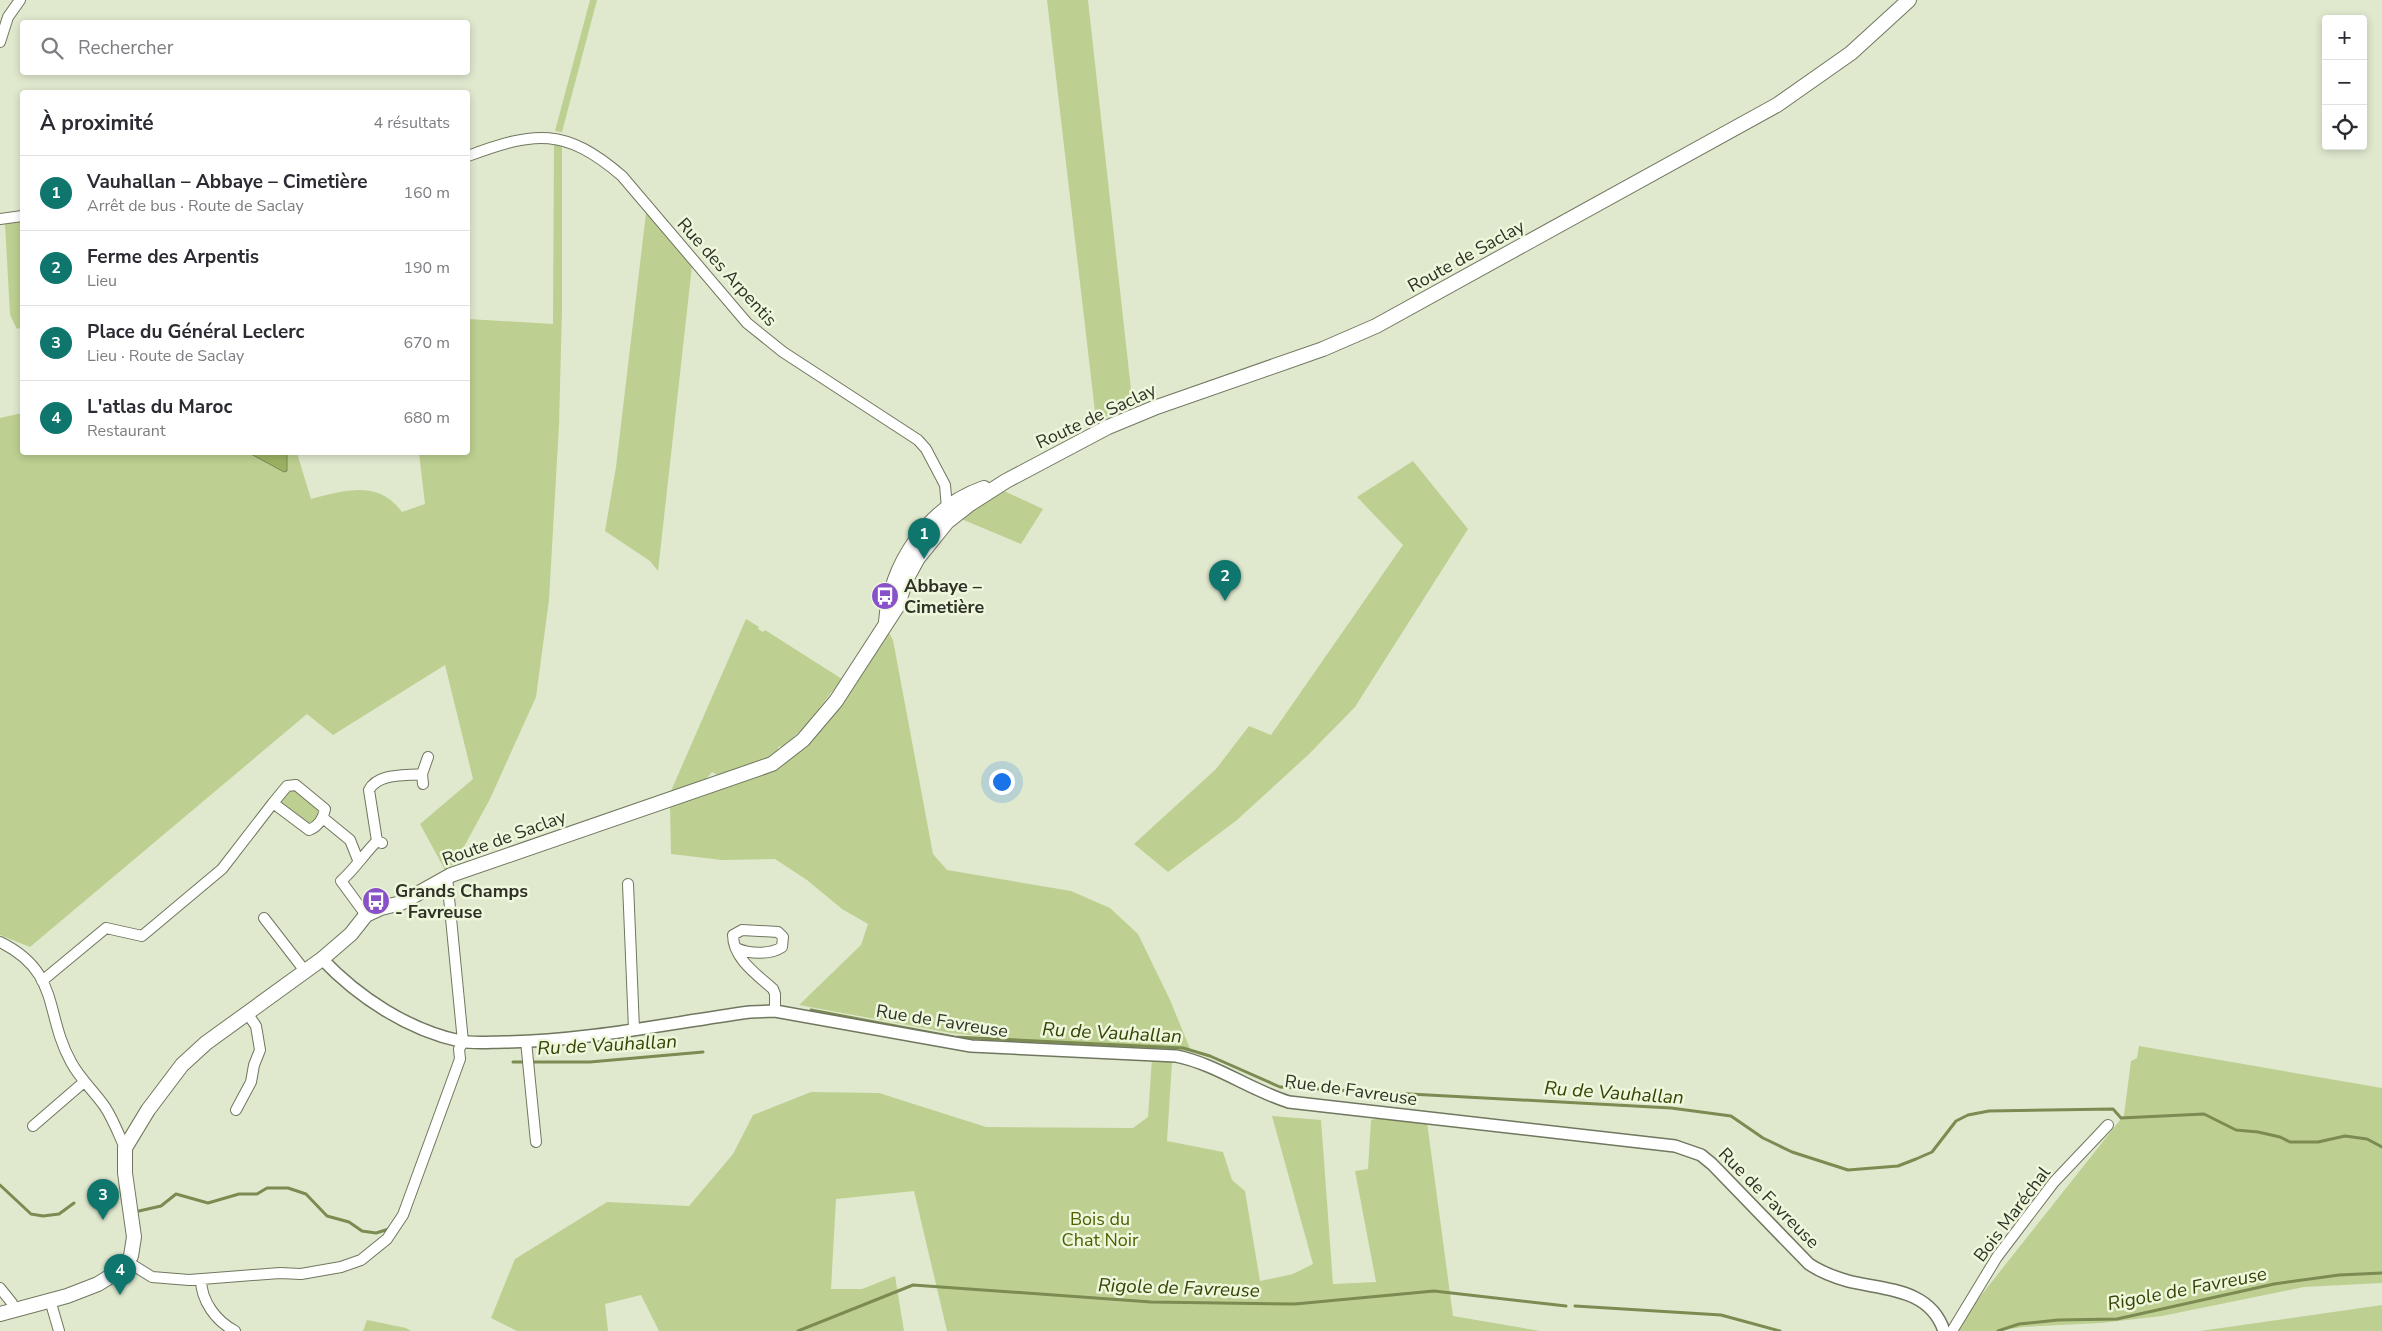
<!DOCTYPE html>
<html lang="fr">
<head>
<meta charset="utf-8">
<style>
	:root { --surface:#fff; --page:#f7f7f7; --text:#2b2b33; --muted:#7c7c81; --line:#e1e1e2; --accent:#0f766e }
	body { margin:0; font-family:"Nunito Sans",sans-serif; background:var(--page); color:var(--text) }
	.controls { position:absolute; right:15px; top:15px; display:grid; overflow:hidden; border-radius:5px; box-shadow:0 2px 8px #0003 }
	.controls button { width:45px; height:45px; display:grid; place-items:center; padding:0; border:0; border-bottom:1px solid var(--line); background:var(--surface); color:var(--text); font:25px sans-serif }
	.you { position:absolute; left:1001px; top:781px; width:18px; height:18px; margin:-12px; border:4px solid #fff; border-radius:50%; background:#1a73e8; box-shadow:0 0 0 8px #1a73e833 }
	.badge { display:grid; place-items:center; width:32px; height:32px; border-radius:50%; background:var(--accent); color:#fff; font-size:16px; font-weight:700 }
	.pin { position:absolute; translate:-50% -41px; filter:drop-shadow(0 1px 2px #0008) }
	.pin::after { content:''; position:absolute; top:26px; width:18px; height:15px; background:inherit; clip-path:polygon(0 0,100% 0,50% 100%) }
	.list { margin:0; padding:0; list-style:none }
	h2 { display:flex; justify-content:space-between; align-items:center; height:65px; margin:0; padding:0 20px; font-size:21px }
	h2 small { font-size:16px; font-weight:400; color:var(--muted) }
	.list li { display:grid; grid-template-columns:32px 1fr auto; gap:15px; align-items:center; box-sizing:border-box; height:75px; padding:0 20px; border-top:1px solid var(--line) }
	.list b { display:block; font-size:19px; white-space:nowrap }
	.list p { margin:0; font-size:16px; white-space:nowrap; color:var(--muted) }
	.list em { font-size:16px; font-style:normal; color:var(--muted) }
	.icon { flex:none; width:28px; height:28px; fill:none; stroke:currentColor; stroke-width:2; stroke-linecap:round; stroke-linejoin:round }
	.map { position:relative; flex:none; width:2382px; height:1331px; overflow:hidden }
	.search { position:absolute; background:var(--surface); box-shadow:0 2px 8px #0003; left:20px; top:20px; width:450px; height:55px; display:flex; align-items:center; gap:12px; box-sizing:border-box; padding:0 18px; border-radius:5px; color:var(--muted); font-size:19px }
	.panel { position:absolute; background:var(--surface); box-shadow:0 2px 8px #0003; left:20px; top:90px; width:450px; height:365px; border-radius:5px }
	.map>svg:first-child { display:block }
	.green { fill:#bdd091 }
	.water { fill:#9cb263; stroke:#7b8b51 }
	.lines { fill:none; stroke-linecap:round; stroke-linejoin:round }
	.stream { stroke:#7b8b51; stroke-width:3 }
	.minor-casing { stroke:#6f775e; stroke-width:12 }
	.tertiary-casing { stroke:#6f775e; stroke-width:14 }
	.secondary-casing { stroke:#6f775e; stroke-width:16 }
	.minor { stroke:#fff; stroke-width:10 }
	.tertiary { stroke:#fff; stroke-width:11 }
	.secondary { stroke:#fff; stroke-width:14 }
	.labels { text-anchor:middle; stroke-width:5; stroke-linejoin:round; paint-order:stroke }
	.street-label { font-size:18px; fill:#2e3127; stroke:#eef7db }
	.poi-label { font-size:18px; font-weight:bold; fill:#2e3127; stroke:#eef7db; text-anchor:start }
	.park-label { font-size:18px; fill:#4e6000; stroke:#eef7db }
	.water-label { font-size:19px; font-style:italic; fill:#354203; stroke:#eef7db }
</style>
</head>
<body>
<div class="map">
<svg width="2382" height="1331" viewBox="0 0 2382 1331">
	<rect width="100%" height="100%" fill="#e0e9ce"/>
	<path class="green" d="M 590,0 L 597,0 L 562,132 L 555,131 Z
		M 1047,0 L 1088,0 L 1133,408 L 1096,420 Z
		M 554,141 L 562,145 L 562,310 L 559,425 L 549,600 L 536,697 L 490,799 L 455,863 L 445,870 L 420,824 L 473,779 L 445,665 L 333,735 L 307,714 L 30,947 L 0,935 L 0,418 L 22,413 L 22,452 L 297,453 L 311,499 C 344,491 378,479 402,512 L 425,504 L 419,453 L 468,452 L 468,319 L 553,324 Z
		M 646,213 L 692,266 L 658,571 L 650,561 L 605,531 L 616,467 Z
		M 22,220 L 22,327 L 17,329 L 10,315 L 5,223 Z
		M 1413,461 L 1468,529 L 1355,707 L 1308,755 L 1237,820 L 1168,872 L 1134,844 L 1216,769 L 1249,726 L 1271,735 L 1403,545 L 1357,497 Z
		M 1004,491 L 1043,509 L 1021,544 L 959,518 Z
		M 746,619 L 759,627 L 758,629 L 763,632 L 765,630 L 842,679 L 805,726 L 785,746 L 778,747 L 778,752 C 761,764 739,769 718,775 L 712,772 L 706,779 L 671,791 Z
		M 889,633 L 893,640 L 933,854 L 947,870 L 1071,891 L 1110,908 L 1138,934 L 1170,1000 L 1191,1051 L 1075,1046 L 951,1033 L 799,1005 L 861,945 L 868,924 L 842,909 L 807,880 L 775,859 L 722,860 L 671,854 L 670,805 L 771,763 L 857,678 Z
		M 296,789 L 320,811 L 314,823 L 307,825 L 281,805 C 282,795 286,791 296,789 Z
		M 2139,1046 L 2382,1088 L 2382,1283 L 2304,1287 L 2162,1316 L 2101,1323 L 2023,1327 L 1995,1331 L 1957,1331 L 1967,1313 L 2124,1115 L 2131,1061 L 2137,1058 Z
		M 1152,1058 L 1172,1062 L 1167,1141 L 1223,1152 L 1232,1180 L 1245,1191 L 1260,1281 L 1293,1274 L 1313,1264 L 1272,1116 L 1321,1120 L 1333,1284 L 1376,1282 L 1355,1171 L 1368,1169 L 1371,1120 L 1384,1117 L 1427,1122 L 1453,1316 L 1540,1331 L 947,1331 L 914,1191 L 836,1199 L 831,1289 L 862,1289 L 895,1276 L 904,1331 L 659,1331 L 641,1295 L 605,1304 L 608,1331 L 517,1331 L 491,1318 L 515,1259 L 607,1202 L 689,1206 L 733,1154 L 753,1115 L 811,1092 L 879,1093 L 986,1127 L 1133,1128 L 1148,1117 Z
		M 2382,1305 L 2382,1331 L 2200,1331 Z
		M 367,1320 L 406,1328 L 411,1331 L 363,1331 Z"/>
	<path class="water" d="M 249,453 L 287,453 L 287,471 L 284,472 Z"/>
	<g class="lines">
		<path class="stream" d="M 811,1010 L 954,1037 L 1183,1048 L 1210,1056 L 1280,1087 L 1671,1108 L 1731,1116 L 1763,1138 L 1792,1152 L 1848,1170 L 1898,1166 L 1916,1159 L 1932,1152 L 1956,1121 L 1968,1115 L 1989,1111 L 2113,1109 L 2121,1118 L 2204,1114 L 2236,1130 L 2258,1132 L 2280,1137 L 2290,1142 L 2318,1142 L 2345,1136 L 2367,1139 L 2382,1147
			M 513,1062 L 590,1062 L 703,1052
			M 0,1185 L 31,1214 L 43,1216 L 59,1214 L 74,1203
			M 139,1211 L 161,1206 L 176,1194 L 208,1203 L 239,1194 L 257,1194 L 267,1188 L 288,1188 L 306,1194 L 327,1216 L 349,1222 L 362,1231 L 376,1233 L 389,1229
			M 1575,1306 L 1721,1315 L 1780,1331
			M 798,1331 L 913,1285 L 1151,1302 L 1295,1304 L 1434,1291 L 1566,1306
			M 1998,1331 L 2019,1324 L 2058,1320 L 2117,1319 L 2274,1284 L 2339,1275 L 2382,1273"/>
		<g class="minor-casing">
			<path id="minor" d="M 0,42 L 8,17 L 20,0
				M 468,156 C 535,131 565,127 622,176 L 747,323 L 783,352 L 918,440 L 926,449 L 945,485 L 947,508
				M 0,219 L 22,216
				M 423,784 L 422,774 L 428,757
				M 296,785 L 325,809 C 323,819 319,826 309,830 L 273,803 L 287,786 Z
				M 323,818 L 350,840 L 358,860
				M 377,841 L 369,790 C 378,773 404,776 422,774
				M 628,884 L 634,1029
				M 366,915 L 341,881 C 354,870 364,854 377,841 L 382,843
				M 264,918 L 305,971
				M 0,942 C 61,972 44,1013 71,1062 C 80,1079 94,1091 105,1107 C 113,1119 119,1135 125,1148
				M 736,948 C 749,954 770,955 782,947 L 783,937 L 778,932 L 742,930 L 733,935 C 733,958 756,974 773,989 L 775,994 L 775,1011
				M 42,981 L 106,928 L 142,936 L 222,869 L 273,803
				M 526,1041 L 536,1142
				M 236,1110 L 251,1082 L 254,1065 L 260,1050 L 256,1026 L 247,1013
				M 33,1126 L 84,1082
				M 128,1262 L 152,1277 L 189,1280 L 280,1273 L 301,1274 L 341,1267 L 361,1260 L 387,1239 L 403,1215 L 460,1059 L 459,1049 L 463,1042 L 447,877
				M 201,1279 C 201,1301 216,1321 235,1331
				M 0,1288 L 12,1303 L 13,1311
				M 50,1300 L 59,1331
				M 1952,1331 L 1997,1257 L 2054,1182 L 2108,1125"/>
		</g>
		<g class="tertiary-casing">
			<path id="tertiary" d="M 322,959 C 358,997 408,1030 460,1041 C 474,1044 491,1042 505,1042 C 587,1041 669,1023 750,1012 L 775,1011 L 971,1046 L 1176,1056 C 1216,1064 1250,1090 1289,1102 L 1675,1146 L 1701,1155 L 1712,1164 L 1809,1264 C 1821,1272 1834,1277 1848,1281 C 1884,1290 1930,1288 1944,1331"/>
		</g>
		<g class="secondary-casing">
			<path id="secondary" d="M 886,622 C 890,565 928,507 984,488
				M 0,1314 L 67,1296 L 98,1284 L 122,1269 L 131,1256 L 134,1237 L 125,1173 L 125,1148 L 148,1110 L 182,1065 L 206,1043 L 322,959 L 351,934 L 366,915 L 381,908 L 401,903 L 451,875 L 772,764 L 803,740 L 836,701 L 897,607 L 906,580 L 918,558 L 947,522 L 970,504 L 1006,481 L 1108,427 L 1154,408 L 1323,349 L 1376,326 L 1777,105 L 1851,53 L 1909,0"/>
		</g>
		<use href="#minor" class="minor"/>
		<use href="#tertiary" class="tertiary"/>
		<use href="#secondary" class="secondary"/>
	</g>
	<defs>
		<g id="bus-disc" transform="scale(1.4375)"><circle r="9.5" fill="#8851c9" stroke="#eef7db"/><path d="M-5-6H5V4H4V6H2V4H-2V6H-4V4H-5ZM-3.5-4V0h7V-4ZM-3.5 1.2v1.5H-2V1.2ZM2 1.2v1.5H3.5V1.2Z" fill="#fff"/></g>
	</defs>
	<g fill-rule="evenodd">
		<use href="#bus-disc" x="885" y="596"/>
		<use href="#bus-disc" x="376" y="901"/>
	</g>
	<g class="labels">
		<g class="street-label">
			<text transform="translate(1466 256) rotate(-29)" y="6">Route de Saclay</text>
			<text transform="translate(727 272) rotate(48)" y="6">Rue des Arpentis</text>
			<text transform="translate(1096 416) rotate(-25)" y="6">Route de Saclay</text>
			<text transform="translate(504 838) rotate(-20)" y="6">Route de Saclay</text>
			<text transform="translate(942 1021) rotate(9)" y="6">Rue de Favreuse</text>
			<text transform="translate(1351 1090) rotate(8)" y="6">Rue de Favreuse</text>
			<text transform="translate(1769 1198) rotate(45)" y="6">Rue de Favreuse</text>
			<text transform="translate(2012 1214) rotate(-53)" y="6">Bois Maréchal</text>
		</g>
		<g class="poi-label">
			<text x="904" y="592">Abbaye –<tspan x="904" dy="21">Cimetière</tspan></text>
			<text x="395" y="897">Grands Champs<tspan x="395" dy="21">- Favreuse</tspan></text>
		</g>
		<g class="park-label">
			<text x="1100" y="1225">Bois du<tspan x="1100" dy="21">Chat Noir</tspan></text>
		</g>
		<g class="water-label">
			<text transform="translate(1112 1032) rotate(3)" y="7">Ru de Vauhallan</text>
			<text transform="translate(607 1044) rotate(-3)" y="7">Ru de Vauhallan</text>
			<text transform="translate(1614 1092) rotate(4)" y="7">Ru de Vauhallan</text>
			<text transform="translate(1179 1287) rotate(2)" y="7">Rigole de Favreuse</text>
			<text transform="translate(2187 1288) rotate(-11)" y="7">Rigole de Favreuse</text>
		</g>
	</g>
</svg>
<div class="controls">
<button>+</button>
<button>−</button>
<button><svg class="icon" aria-label="locate" viewBox="0 0 24 24"><circle cx="12" cy="12" r="6"/><path d="M12 2v4M12 18v4M2 12h4M18 12h4"/></svg></button>
</div>
<div class="you"></div>
<div class="pin badge" style="left:924px;top:559px">1</div>
<div class="pin badge" style="left:1225px;top:601px">2</div>
<div class="pin badge" style="left:103px;top:1220px">3</div>
<div class="pin badge" style="left:120px;top:1295px">4</div>
<div class="search"><svg class="icon" aria-label="search" viewBox="0 0 24 24"><circle cx="10" cy="10" r="6"/><path d="M15 15l6 6"/></svg>Rechercher</div>
<section class="panel">
<h2>À proximité<small>4 résultats</small></h2>
<ul class="list">
<li><span class="badge">1</span><div><b>Vauhallan – Abbaye – Cimetière</b><p>Arrêt de bus · Route de Saclay</p></div><em>160 m</em></li>
<li><span class="badge">2</span><div><b>Ferme des Arpentis</b><p>Lieu</p></div><em>190 m</em></li>
<li><span class="badge">3</span><div><b>Place du Général Leclerc</b><p>Lieu · Route de Saclay</p></div><em>670 m</em></li>
<li><span class="badge">4</span><div><b>L'atlas du Maroc</b><p>Restaurant</p></div><em>680 m</em></li>
</ul>
</section>
</div>
</body>
</html>
